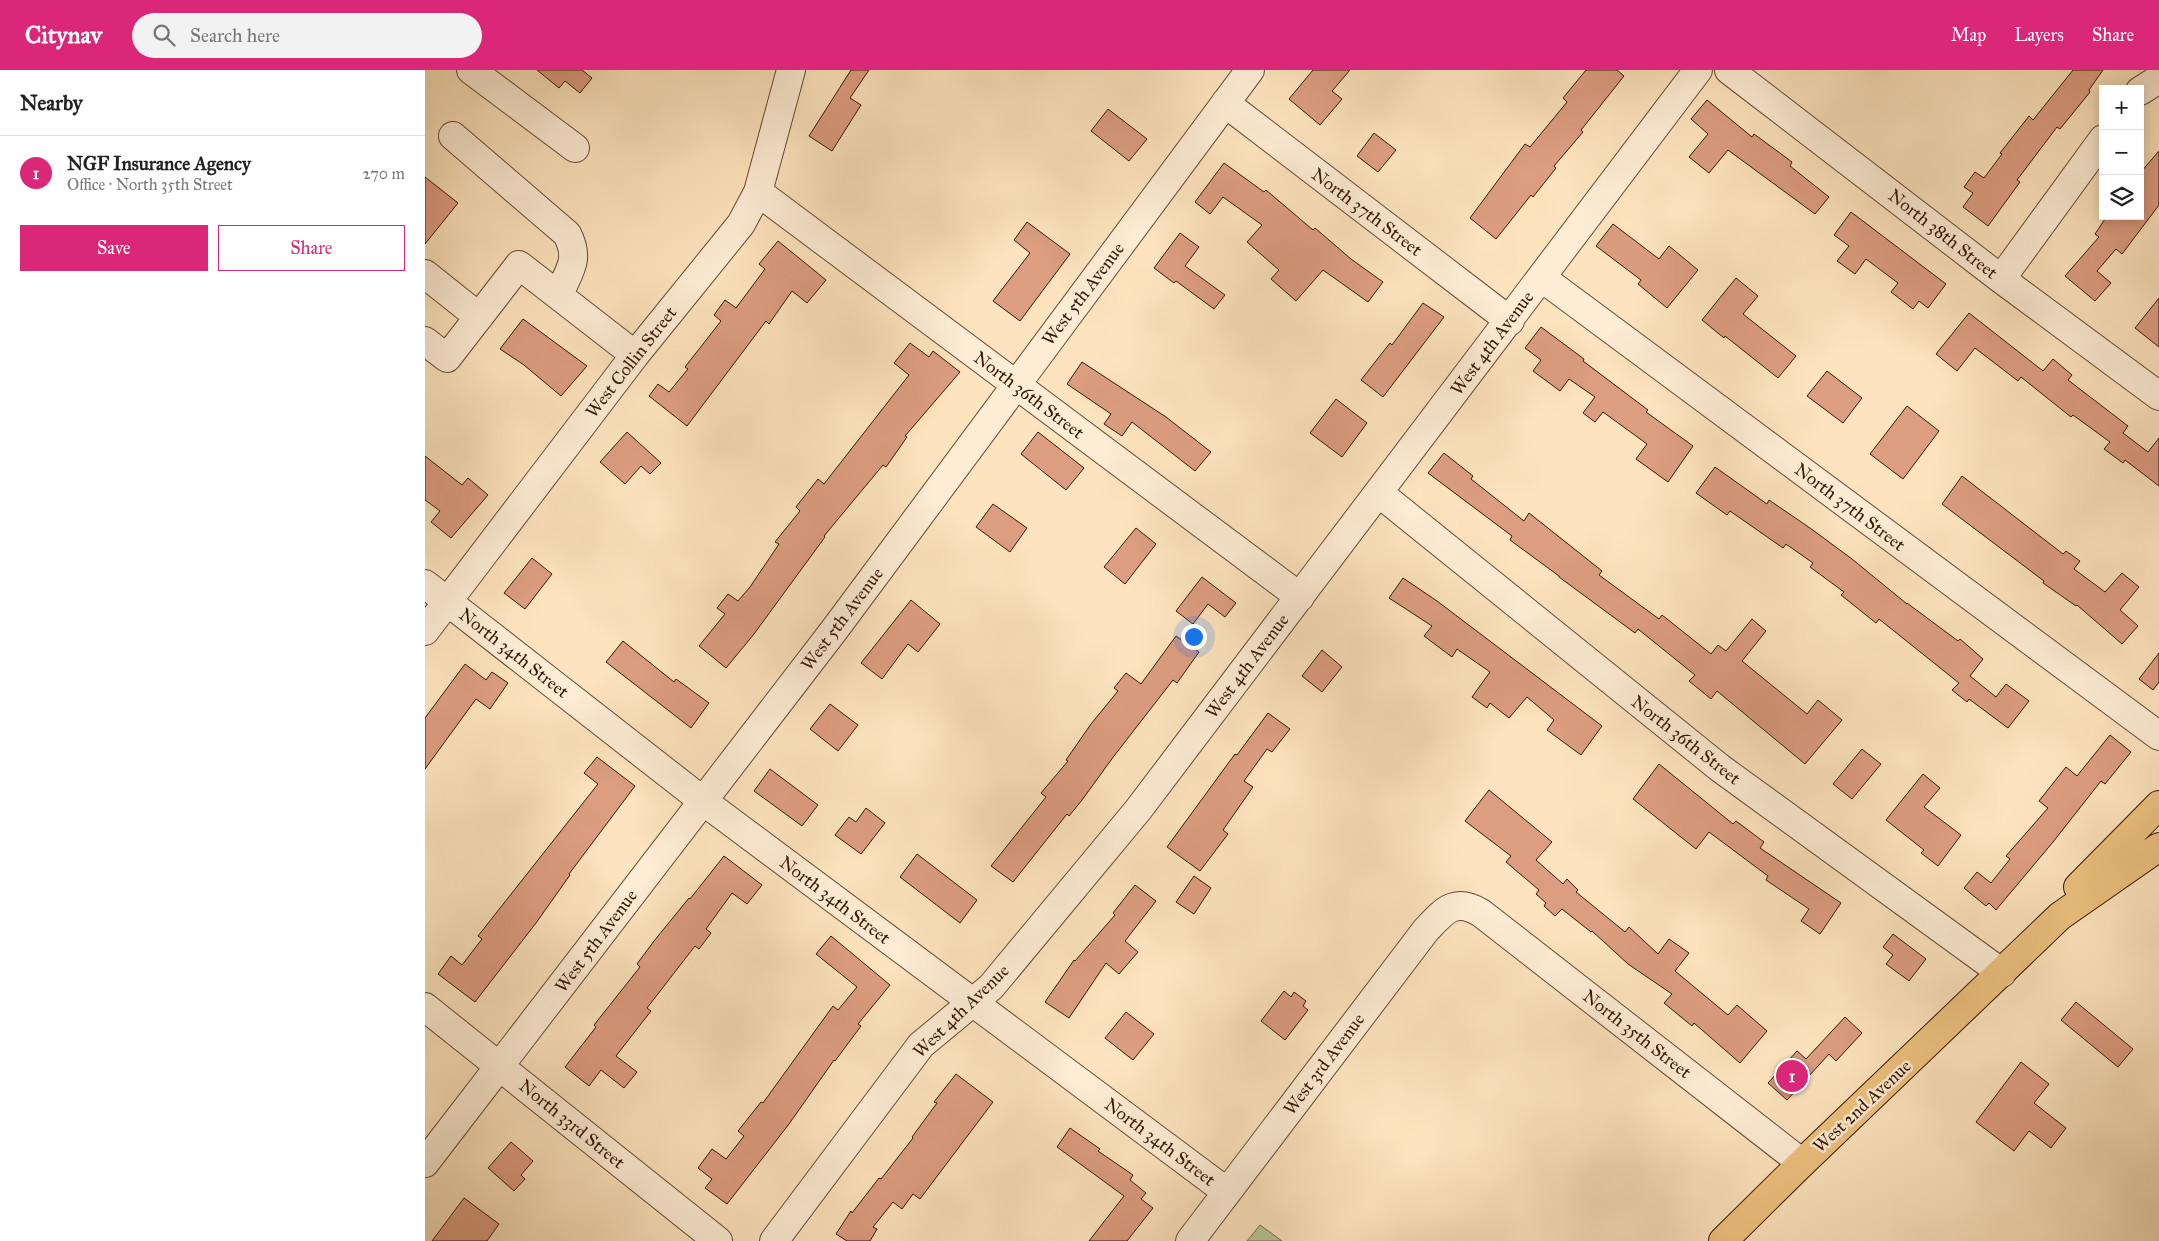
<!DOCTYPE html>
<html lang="en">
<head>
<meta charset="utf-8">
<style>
	:root { --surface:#fff; --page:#f2f2f2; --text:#222; --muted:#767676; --line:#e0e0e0; --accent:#db2777 }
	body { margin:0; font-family:"IM FELL Great Primer",serif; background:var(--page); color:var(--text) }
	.controls { position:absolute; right:15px; top:15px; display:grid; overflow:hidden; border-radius:0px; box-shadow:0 2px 12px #0003 }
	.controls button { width:45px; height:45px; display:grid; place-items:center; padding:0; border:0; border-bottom:1px solid var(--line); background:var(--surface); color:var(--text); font:25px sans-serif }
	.you { position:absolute; left:768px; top:566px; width:18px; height:18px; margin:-12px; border:4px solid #fff; border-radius:50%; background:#1a73e8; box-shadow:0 0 0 8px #1a73e833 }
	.badge { display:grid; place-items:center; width:32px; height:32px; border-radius:50%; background:var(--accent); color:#fff; font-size:16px; font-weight:700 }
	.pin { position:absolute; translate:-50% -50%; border:2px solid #fff; box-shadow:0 1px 5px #0006 }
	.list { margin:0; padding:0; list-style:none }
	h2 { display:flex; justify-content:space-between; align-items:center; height:65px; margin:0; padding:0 20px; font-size:21px }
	h2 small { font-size:16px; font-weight:400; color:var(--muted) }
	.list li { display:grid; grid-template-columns:32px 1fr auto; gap:15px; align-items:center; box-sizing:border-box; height:75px; padding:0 20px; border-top:1px solid var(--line) }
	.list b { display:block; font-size:19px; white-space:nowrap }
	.list p { margin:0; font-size:16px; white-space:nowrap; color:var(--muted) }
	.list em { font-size:16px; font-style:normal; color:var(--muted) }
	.actions { display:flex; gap:10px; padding:15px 20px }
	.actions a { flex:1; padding:11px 0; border:1px solid var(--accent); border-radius:0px; text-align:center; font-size:18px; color:var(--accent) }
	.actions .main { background:var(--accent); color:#fff }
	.icon { flex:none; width:28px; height:28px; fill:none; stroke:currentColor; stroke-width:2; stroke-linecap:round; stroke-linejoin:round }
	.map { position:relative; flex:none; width:1734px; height:1171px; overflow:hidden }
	header { display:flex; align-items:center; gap:30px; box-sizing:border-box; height:70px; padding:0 25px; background:var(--accent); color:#fff }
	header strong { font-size:24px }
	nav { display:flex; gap:28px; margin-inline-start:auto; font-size:18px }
	.search { width:350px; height:45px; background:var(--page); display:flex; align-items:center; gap:12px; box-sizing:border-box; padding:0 18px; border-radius:28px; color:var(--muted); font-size:19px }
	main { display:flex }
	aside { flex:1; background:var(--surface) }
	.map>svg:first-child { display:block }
	.green { fill:#b9c596; stroke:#766e4e }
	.building { fill:#dc9d81; stroke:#341706 }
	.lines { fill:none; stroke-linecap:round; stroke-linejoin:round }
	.minor-casing { stroke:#664a34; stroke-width:30 }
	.major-casing { stroke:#341706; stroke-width:30 }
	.minor { stroke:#feedd5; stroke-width:28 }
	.major { stroke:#eec27f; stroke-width:28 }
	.labels { text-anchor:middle; stroke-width:5; stroke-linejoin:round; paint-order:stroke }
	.street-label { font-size:18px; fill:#341706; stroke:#feedd5 }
</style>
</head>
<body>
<header>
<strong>Citynav</strong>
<div class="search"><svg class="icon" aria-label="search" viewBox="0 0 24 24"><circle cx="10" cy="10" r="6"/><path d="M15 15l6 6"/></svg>Search here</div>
<nav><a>Map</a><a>Layers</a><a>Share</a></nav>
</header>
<main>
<aside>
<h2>Nearby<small></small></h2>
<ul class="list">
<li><span class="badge">1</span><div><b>NGF Insurance Agency</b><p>Office · North 35th Street</p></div><em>270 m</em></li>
</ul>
<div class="actions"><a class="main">Save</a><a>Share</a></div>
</aside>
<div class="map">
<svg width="1734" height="1171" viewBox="0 0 1734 1171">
	<rect width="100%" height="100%" fill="#fde4be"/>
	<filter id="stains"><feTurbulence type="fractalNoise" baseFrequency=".004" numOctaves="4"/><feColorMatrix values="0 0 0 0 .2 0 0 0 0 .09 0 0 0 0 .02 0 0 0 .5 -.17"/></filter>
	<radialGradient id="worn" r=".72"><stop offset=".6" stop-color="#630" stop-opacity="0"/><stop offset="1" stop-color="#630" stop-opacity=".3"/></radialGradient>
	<path class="green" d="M 835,1155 L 857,1171 L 822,1171 Z"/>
	<path class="building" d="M 112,0 L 157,0 L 167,8 L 155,23 L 140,11 L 134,18 Z
		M 426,0 L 444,0 L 425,28 L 436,35 L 407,81 L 384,66 Z
		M 888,0 L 925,0 L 907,21 L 917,29 L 895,55 L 864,29 Z
		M 1161,0 L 1192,0 L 1199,6 L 1156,60 L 1158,62 L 1129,96 L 1131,98 L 1108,127 L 1106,125 L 1071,169 L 1045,148 L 1100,74 L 1105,77 L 1142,32 L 1138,28 Z
		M 1648,0 L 1678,0 L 1664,20 L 1665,22 L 1635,59 L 1632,57 L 1592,110 L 1595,112 L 1563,156 L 1538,137 L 1548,123 L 1539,117 L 1550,102 L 1559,108 L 1577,84 L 1575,83 L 1604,46 L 1608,50 Z
		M 1282,30 L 1327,67 L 1329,64 L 1367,92 L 1365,96 L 1404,127 L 1390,144 L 1303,80 L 1284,103 L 1264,87 L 1283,64 L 1266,49 Z
		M 683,39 L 722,69 L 704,91 L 666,61 Z
		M 949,63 L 971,80 L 953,102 L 932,86 Z
		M 1734,81 L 1734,135 L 1697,184 L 1691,179 L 1672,201 L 1686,213 L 1670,231 L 1640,206 L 1674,167 L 1670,164 L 1682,146 L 1715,146 L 1715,103 Z
		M 799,93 L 839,122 L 841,120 L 888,160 L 890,158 L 926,189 L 958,212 L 943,232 L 898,200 L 871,231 L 846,209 L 854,200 L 822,172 L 837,155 L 798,127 L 785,144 L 770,132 Z
		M 0,107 L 33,133 L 0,174 Z
		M 1426,142 L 1521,214 L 1503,238 L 1494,231 L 1488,239 L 1466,222 L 1473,213 L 1441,189 L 1430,204 L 1412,191 L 1424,176 L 1409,165 Z
		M 602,152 L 645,184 L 595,251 L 568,231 L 605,183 L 589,170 Z
		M 1188,154 L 1234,189 L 1244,176 L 1273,200 L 1242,238 L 1213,214 L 1216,210 L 1171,176 Z
		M 755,163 L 774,177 L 760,196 L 800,225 L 789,239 L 751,211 L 749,213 L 729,198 Z
		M 353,171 L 401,210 L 382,233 L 367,221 L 344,254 L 341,251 L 262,356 L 224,326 L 233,314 L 244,322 L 263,299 L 260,297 L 296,251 L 289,245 L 300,230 L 311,238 L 340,199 L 334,194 Z
		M 1311,208 L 1333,226 L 1318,244 L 1371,286 L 1353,308 L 1300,266 L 1299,268 L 1277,250 Z
		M 1734,228 L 1734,277 L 1710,258 Z
		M 998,233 L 1019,247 L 958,327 L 936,310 L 965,273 L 967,275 Z
		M 1544,243 L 1618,301 L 1628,289 L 1647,305 L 1643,310 L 1703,356 L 1698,363 L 1723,382 L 1734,368 L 1734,416 L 1700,390 L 1698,393 L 1679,379 L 1685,372 L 1648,345 L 1646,347 L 1596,307 L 1593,311 L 1550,278 L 1532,301 L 1511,284 Z
		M 98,249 L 162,296 L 136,326 L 99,295 L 75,279 Z
		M 1116,257 L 1159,289 L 1158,291 L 1223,340 L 1221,342 L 1268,376 L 1243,412 L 1211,389 L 1222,374 L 1178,342 L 1170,352 L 1158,343 L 1170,327 L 1144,309 L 1135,321 L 1108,301 L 1116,290 L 1100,278 Z
		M 485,273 L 504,287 L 508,281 L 535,302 L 480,366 L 482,367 L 461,397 L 458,395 L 399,466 L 400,467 L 329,564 L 301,598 L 274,576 L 300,544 L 292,538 L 303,524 L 313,531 L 325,517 L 354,474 L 350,472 L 375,441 L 371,437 L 393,409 L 399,414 L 484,305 L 469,293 Z
		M 657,292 L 741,347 L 786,382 L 770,401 L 707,352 L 697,366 L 679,354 L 686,344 L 642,314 Z
		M 1402,301 L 1437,328 L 1418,353 L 1382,326 Z
		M 911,329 L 942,353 L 917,387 L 885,363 Z
		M 1482,336 L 1514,361 L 1478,409 L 1445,384 Z
		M 202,362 L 236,393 L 225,404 L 216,396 L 200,414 L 175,392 Z
		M 613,362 L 659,398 L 641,420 L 596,384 Z
		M 1019,383 L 1048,406 L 1046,409 L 1099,451 L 1104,443 L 1177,501 L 1174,505 L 1234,549 L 1237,545 L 1286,584 L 1293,575 L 1301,581 L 1327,549 L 1341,561 L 1317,591 L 1382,644 L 1393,630 L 1417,650 L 1380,694 L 1292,621 L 1286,629 L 1264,611 L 1270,605 L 1213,559 L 1210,563 L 1134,507 L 1134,506 L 1085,470 L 1087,466 L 1003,403 Z
		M 0,386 L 37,415 L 43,408 L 63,425 L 26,468 L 6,452 L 15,441 L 0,430 Z
		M 1290,397 L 1342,434 L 1344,430 L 1385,458 L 1427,489 L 1482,534 L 1482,533 L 1533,571 L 1535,569 L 1558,589 L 1545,606 L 1571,627 L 1581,614 L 1604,631 L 1583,658 L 1544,629 L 1542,632 L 1527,620 L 1534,613 L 1454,549 L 1451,553 L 1416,525 L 1419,522 L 1385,497 L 1388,493 L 1361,474 L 1358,478 L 1305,441 L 1302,445 L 1271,423 Z
		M 1537,406 L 1638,484 L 1641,481 L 1655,491 L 1649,499 L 1680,522 L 1697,503 L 1714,517 L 1695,540 L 1713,556 L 1697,574 L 1652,535 L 1651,536 L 1618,513 L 1619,511 L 1517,434 Z
		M 568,434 L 602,458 L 585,482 L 551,457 Z
		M 711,458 L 731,474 L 700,514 L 679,497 Z
		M 107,488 L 127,504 L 100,539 L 79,523 Z
		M 777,507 L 811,533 L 800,547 L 783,534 L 768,554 L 751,541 Z
		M 978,508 L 1012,531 L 1177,656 L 1156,685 L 1122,660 L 1129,650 L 1102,627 L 1084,648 L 1065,633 L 1062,638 L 1047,627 L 1065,602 L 1032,579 L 1027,587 L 999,566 L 1007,556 L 964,528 Z
		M 486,530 L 515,554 L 493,582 L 483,574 L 457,609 L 436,593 Z
		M 751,566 L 774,582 L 752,613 L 748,610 L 689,686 L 657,730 L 644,746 L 642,744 L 588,812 L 566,796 L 621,727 L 616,723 L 643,691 L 641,690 L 666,654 L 693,621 L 689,618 L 701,603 L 716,614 Z
		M 198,571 L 249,612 L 251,609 L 284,633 L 266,658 L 181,592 Z
		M 897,580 L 917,597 L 897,622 L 877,606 Z
		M 1734,583 L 1734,612 L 1728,620 L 1714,609 Z
		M 40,594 L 61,610 L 67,602 L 83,613 L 65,639 L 51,629 L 0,699 L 0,648 Z
		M 405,634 L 433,655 L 413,681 L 385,659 Z
		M 843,643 L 865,659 L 847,682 L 842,679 L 819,711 L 828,717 L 798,760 L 803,764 L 775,801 L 742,777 L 810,684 L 812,685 Z
		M 1685,665 L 1706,682 L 1680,714 L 1676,711 L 1628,772 L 1571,840 L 1564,833 L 1561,836 L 1539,818 L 1552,802 L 1566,813 L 1585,789 L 1581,786 L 1623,738 L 1614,731 L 1641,697 L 1652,706 Z
		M 1437,679 L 1456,694 L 1427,729 L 1408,714 Z
		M 172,687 L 210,716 L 144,804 L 145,805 L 111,853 L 50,932 L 13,904 L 26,886 L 37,895 L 57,869 L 53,866 L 173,714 L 159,703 Z
		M 1234,694 L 1308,754 L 1311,751 L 1339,772 L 1335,778 L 1416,833 L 1395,864 L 1376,851 L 1384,839 L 1341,810 L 1343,806 L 1284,762 L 1271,779 L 1208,729 Z
		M 345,699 L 393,735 L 377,756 L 329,721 Z
		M 1498,704 L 1515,718 L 1499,737 L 1536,765 L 1513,796 L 1496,783 L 1499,780 L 1461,750 Z
		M 1064,720 L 1127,772 L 1111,790 L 1138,814 L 1142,809 L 1153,820 L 1151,822 L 1200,862 L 1204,857 L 1233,884 L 1244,869 L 1264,883 L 1250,901 L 1303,945 L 1312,935 L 1342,961 L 1315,993 L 1269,953 L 1267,956 L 1239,933 L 1247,924 L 1203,894 L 1167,861 L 1166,862 L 1137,839 L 1130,846 L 1119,836 L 1121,833 L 1111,824 L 1114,820 L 1081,792 L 1086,786 L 1040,751 Z
		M 441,738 L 460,753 L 436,784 L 410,765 L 424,747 L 431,752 Z
		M 492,784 L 552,830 L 535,853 L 475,807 Z
		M 299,786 L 337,815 L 322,834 L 307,823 L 281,859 L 286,863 L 274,879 L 270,876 L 222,938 L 226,941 L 191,986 L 212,1002 L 199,1018 L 176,1000 L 164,1016 L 140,997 L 171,957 L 169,955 L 215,897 L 212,894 L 229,871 L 264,828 L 265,829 Z
		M 769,806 L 786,818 L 769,844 L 751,832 Z
		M 710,815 L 731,831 L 700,871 L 713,882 L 694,904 L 681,893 L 644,948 L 620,932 L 649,890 L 650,891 L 690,845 L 688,843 Z
		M 1468,864 L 1501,889 L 1484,911 L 1461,894 L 1468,885 L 1458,877 Z
		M 406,866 L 465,915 L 433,954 L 436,956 L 410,991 L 409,990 L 364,1054 L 302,1134 L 280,1118 L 287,1109 L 273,1098 L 287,1079 L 301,1089 L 319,1066 L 313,1061 L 336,1032 L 338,1033 L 408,936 L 413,940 L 432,917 L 391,884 Z
		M 859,921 L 866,927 L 869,922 L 881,931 L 878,936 L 883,940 L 860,970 L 836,951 Z
		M 1651,932 L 1708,979 L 1693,997 L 1636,950 Z
		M 701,942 L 729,964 L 708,990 L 680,968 Z
		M 1420,947 L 1437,963 L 1411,991 L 1404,984 L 1362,1030 L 1343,1013 L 1372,981 L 1381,989 Z
		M 1596,992 L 1624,1014 L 1609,1033 L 1641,1058 L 1626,1078 L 1604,1061 L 1589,1081 L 1551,1052 Z
		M 531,1004 L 568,1032 L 495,1129 L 488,1124 L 477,1139 L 468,1132 L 448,1157 L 452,1159 L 445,1171 L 422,1171 L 411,1164 L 426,1141 L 427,1143 L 454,1108 L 456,1109 L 488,1068 L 487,1067 L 512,1033 L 509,1032 Z
		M 645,1058 L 675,1079 L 673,1081 L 708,1105 L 705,1110 L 721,1123 L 716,1129 L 728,1138 L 702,1171 L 664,1171 L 699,1126 L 632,1077 Z
		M 86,1072 L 108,1091 L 96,1105 L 100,1109 L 89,1121 L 63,1098 Z
		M 39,1128 L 74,1154 L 62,1171 L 7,1171 Z"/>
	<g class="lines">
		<g class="minor-casing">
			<path id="minor" d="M 46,0 L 150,78
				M 1304,0 L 1576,209 L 1734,326
				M 1715,21 L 1734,9
				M 800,33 L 1085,251
				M 28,66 L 142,164 C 156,191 143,201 134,225
				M 333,122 L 875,527
				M 0,204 L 54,247
				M 1117,208 L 1734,666
				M 1576,209 L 1678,69
				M 0,271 L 22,288 L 94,195 L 210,285
				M 954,423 L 1295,698 L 1577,903
				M 0,514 L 278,731 L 802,1122
				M 0,561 L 210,285 L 316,154 L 333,122 L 366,0
				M 0,937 L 293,1171
				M 0,1093 L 410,559 L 825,0
				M 349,1171 L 496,975 L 566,917 L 713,740 L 1273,0
				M 765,1171 L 1001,860 C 1019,841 1029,827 1056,843 L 1377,1093"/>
		</g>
		<g class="major-casing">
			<path id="major" d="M 1653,817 L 1734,735
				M 1298,1171 L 1377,1093 L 1635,846 L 1734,777"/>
		</g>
		<use href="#minor" class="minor"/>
		<use href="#major" class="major"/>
	</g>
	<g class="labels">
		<g class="street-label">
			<text transform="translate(942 142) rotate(37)" y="6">North 37th Street</text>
			<text transform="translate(1518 164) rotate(38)" y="6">North 38th Street</text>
			<text transform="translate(658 224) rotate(-53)" y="6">West 5th Avenue</text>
			<text transform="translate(1067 273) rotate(-53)" y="6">West 4th Avenue</text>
			<text transform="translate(206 292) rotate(-52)" y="6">West Collin Street</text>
			<text transform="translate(604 325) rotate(37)" y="6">North 36th Street</text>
			<text transform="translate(1425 437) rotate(37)" y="6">North 37th Street</text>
			<text transform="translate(417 549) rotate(-53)" y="6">West 5th Avenue</text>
			<text transform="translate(89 583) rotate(38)" y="6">North 34th Street</text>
			<text transform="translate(822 596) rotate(-53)" y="6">West 4th Avenue</text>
			<text transform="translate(1261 670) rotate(38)" y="6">North 36th Street</text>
			<text transform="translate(410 830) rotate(37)" y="6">North 34th Street</text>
			<text transform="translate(171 871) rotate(-53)" y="6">West 5th Avenue</text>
			<text transform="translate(536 941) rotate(-44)" y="6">West 4th Avenue</text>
			<text transform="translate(1212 964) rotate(38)" y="6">North 35th Street</text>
			<text transform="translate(899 994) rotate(-53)" y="6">West 3rd Avenue</text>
			<text transform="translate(1437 1036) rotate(-43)" y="6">West 2nd Avenue</text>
			<text transform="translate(147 1054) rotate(39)" y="6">North 33rd Street</text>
			<text transform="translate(735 1072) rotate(37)" y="6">North 34th Street</text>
		</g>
	</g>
	<rect width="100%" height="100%" filter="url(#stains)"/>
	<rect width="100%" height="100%" fill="url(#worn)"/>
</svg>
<div class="controls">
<button>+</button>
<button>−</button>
<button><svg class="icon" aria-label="layers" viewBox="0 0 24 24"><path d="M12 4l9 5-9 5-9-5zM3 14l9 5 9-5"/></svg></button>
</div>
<div class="you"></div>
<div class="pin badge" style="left:1367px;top:1006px">1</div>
</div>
</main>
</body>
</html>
